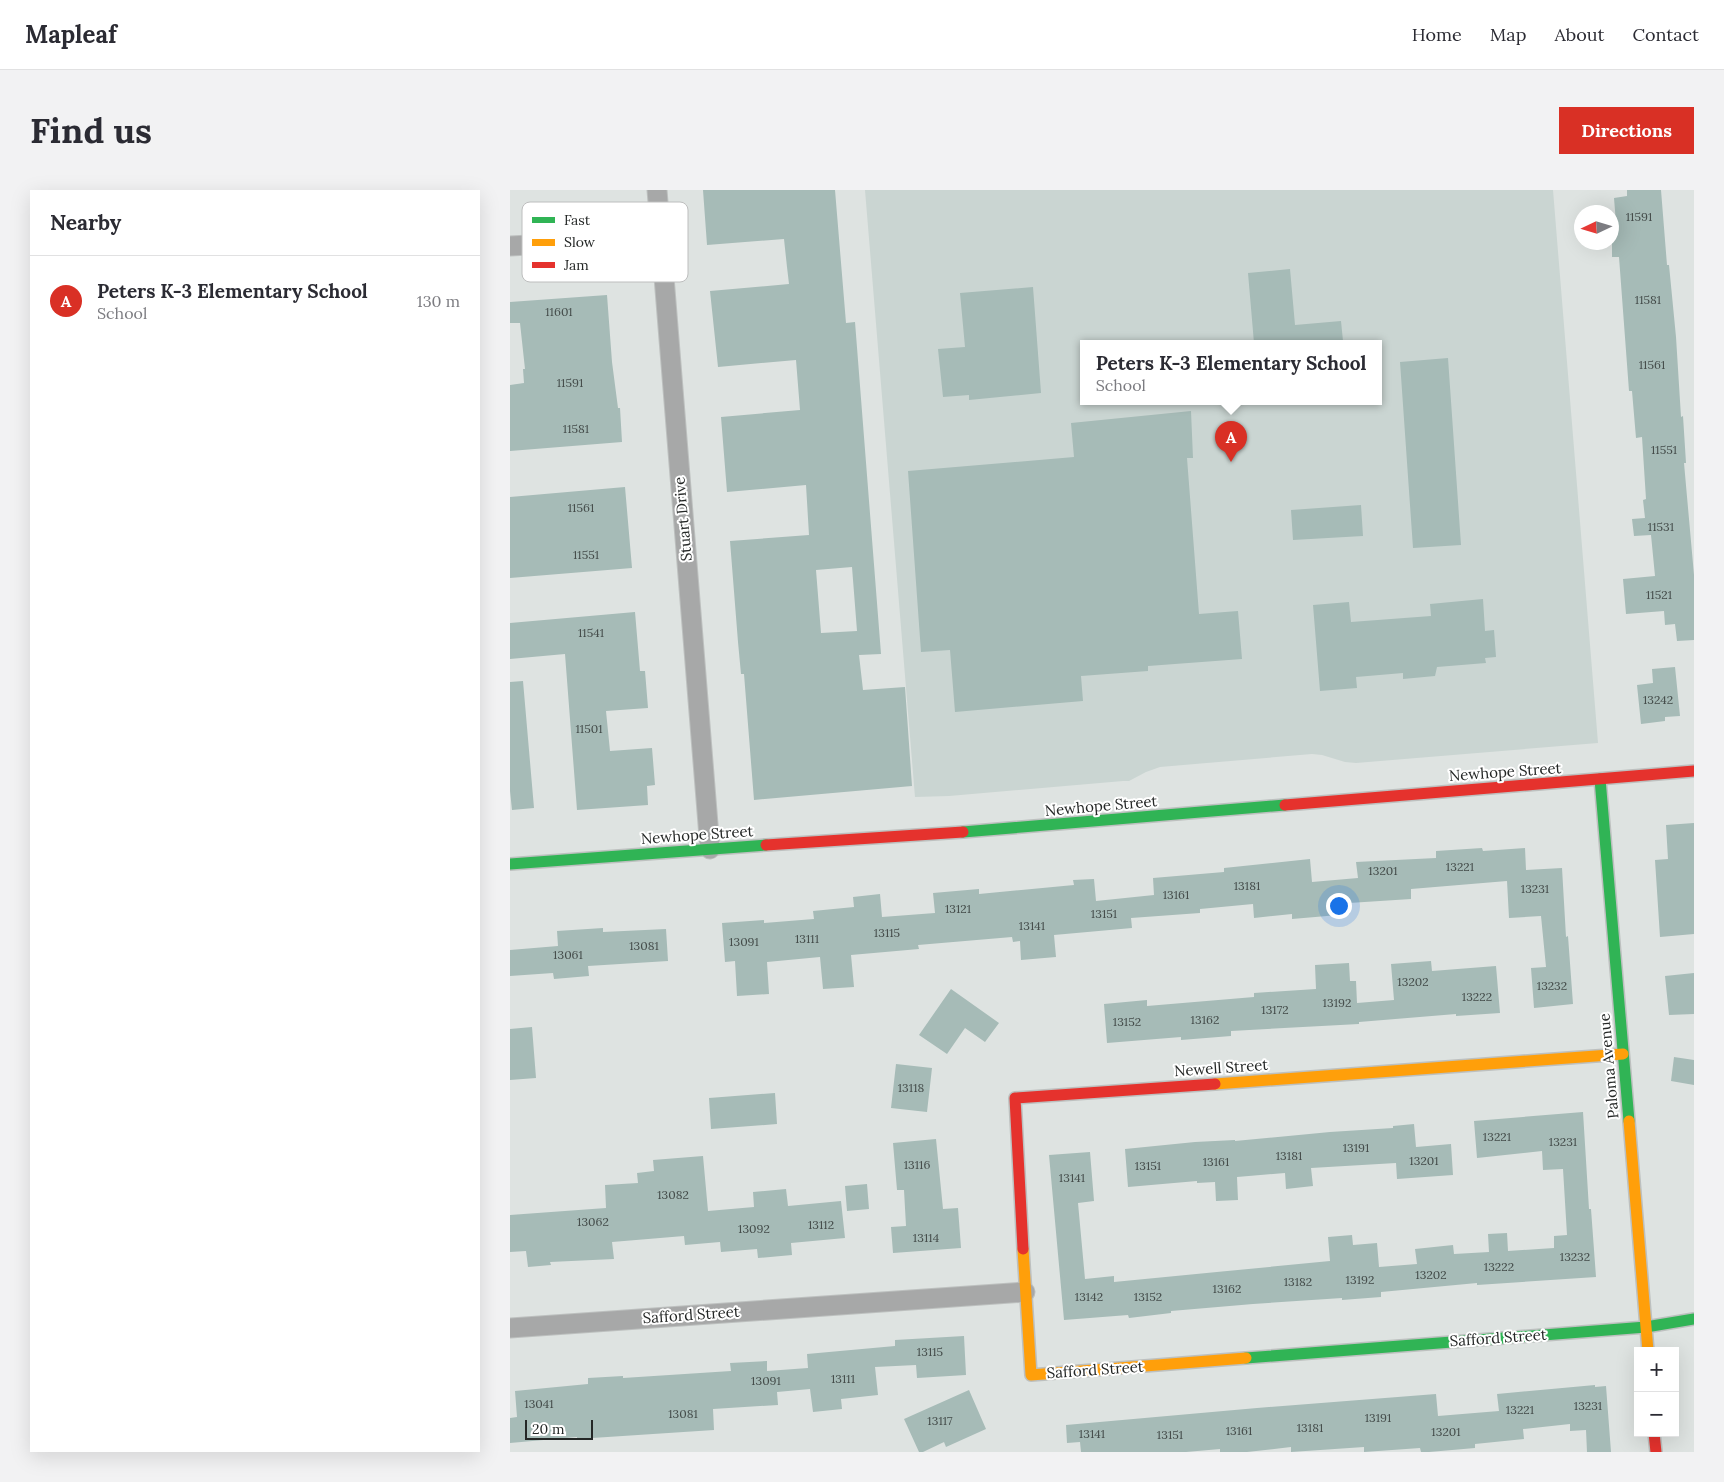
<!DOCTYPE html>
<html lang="en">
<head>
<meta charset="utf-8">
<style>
	:root { --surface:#fff; --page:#f2f2f3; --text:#2b2b33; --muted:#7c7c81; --line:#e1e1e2; --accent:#d93025 }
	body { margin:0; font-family:Lora,serif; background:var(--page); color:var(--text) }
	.controls { position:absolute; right:15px; bottom:15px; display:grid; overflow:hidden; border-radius:0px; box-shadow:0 5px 20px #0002 }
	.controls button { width:45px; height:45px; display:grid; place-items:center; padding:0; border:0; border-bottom:1px solid var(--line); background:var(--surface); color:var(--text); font:25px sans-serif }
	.compass { position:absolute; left:1064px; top:15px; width:45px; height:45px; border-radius:50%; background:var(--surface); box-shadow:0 5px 20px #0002; rotate:266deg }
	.scale { position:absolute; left:15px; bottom:12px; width:68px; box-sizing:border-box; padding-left:5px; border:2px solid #242726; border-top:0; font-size:14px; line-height:18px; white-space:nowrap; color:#242726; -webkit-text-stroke:4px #fff; paint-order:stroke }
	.you { position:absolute; left:828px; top:715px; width:18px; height:18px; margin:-12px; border:4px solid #fff; border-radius:50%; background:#1a73e8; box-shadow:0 0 0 8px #1a73e833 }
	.badge { display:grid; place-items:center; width:32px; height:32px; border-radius:50%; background:var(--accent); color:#fff; font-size:16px; font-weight:700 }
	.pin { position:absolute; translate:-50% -41px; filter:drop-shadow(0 1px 2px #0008) }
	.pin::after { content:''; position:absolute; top:26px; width:18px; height:15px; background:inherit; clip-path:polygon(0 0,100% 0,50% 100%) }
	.popup { position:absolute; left:570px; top:150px; width:302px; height:65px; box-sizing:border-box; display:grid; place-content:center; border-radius:0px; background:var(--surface); filter:drop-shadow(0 1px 4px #0005); font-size:16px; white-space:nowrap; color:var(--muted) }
	.popup b { font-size:19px; color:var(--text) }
	.popup::after { content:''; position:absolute; left:50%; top:100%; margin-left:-10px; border:10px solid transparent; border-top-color:var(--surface) }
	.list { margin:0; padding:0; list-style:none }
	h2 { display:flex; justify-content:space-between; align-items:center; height:65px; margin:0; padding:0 20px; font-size:21px }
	h2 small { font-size:16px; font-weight:400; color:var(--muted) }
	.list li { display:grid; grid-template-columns:32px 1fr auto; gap:15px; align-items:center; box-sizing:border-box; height:90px; padding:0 20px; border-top:1px solid var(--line) }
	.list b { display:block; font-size:19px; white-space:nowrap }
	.list p { margin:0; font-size:16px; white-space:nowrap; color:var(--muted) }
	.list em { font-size:16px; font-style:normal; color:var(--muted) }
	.map { position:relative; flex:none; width:1184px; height:1262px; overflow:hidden; border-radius:0px }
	header { display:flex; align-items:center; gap:30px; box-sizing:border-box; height:70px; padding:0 25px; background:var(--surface); border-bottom:1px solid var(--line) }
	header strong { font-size:24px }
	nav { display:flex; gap:28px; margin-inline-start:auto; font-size:18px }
	.intro { display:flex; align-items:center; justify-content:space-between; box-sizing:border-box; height:120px; padding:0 30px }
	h1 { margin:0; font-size:35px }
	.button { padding:12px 22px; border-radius:0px; background:var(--accent); color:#fff; font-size:18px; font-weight:700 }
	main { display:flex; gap:30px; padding:0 30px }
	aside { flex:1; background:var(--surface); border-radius:0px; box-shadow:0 5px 20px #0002 }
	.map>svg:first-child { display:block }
	.built { fill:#cad5d2; fill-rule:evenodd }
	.building { fill:#a6bbb7; fill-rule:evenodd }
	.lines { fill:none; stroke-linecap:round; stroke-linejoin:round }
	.street-casing { stroke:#bdc0bf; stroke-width:21 }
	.fast-casing { stroke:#bdc0bf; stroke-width:14 }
	.slow-casing { stroke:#bdc0bf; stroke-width:14 }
	.jam-casing { stroke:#bdc0bf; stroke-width:14 }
	.street { stroke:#a7a8a8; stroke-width:19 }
	.fast { stroke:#30b455; stroke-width:11 }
	.slow { stroke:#ff9f0a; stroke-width:11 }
	.jam { stroke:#e5322d; stroke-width:11 }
	.labels { text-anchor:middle; stroke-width:4; stroke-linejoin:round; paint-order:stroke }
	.number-label { font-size:12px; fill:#444c4a }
	.street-label { font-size:15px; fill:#242726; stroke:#fff }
	.key { fill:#fff; stroke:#bdbebe; stroke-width:1 }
	.key-label { font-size:14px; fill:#242726 }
</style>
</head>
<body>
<header>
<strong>Mapleaf</strong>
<nav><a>Home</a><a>Map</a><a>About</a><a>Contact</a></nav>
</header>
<div class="intro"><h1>Find us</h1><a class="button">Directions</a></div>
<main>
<aside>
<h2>Nearby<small></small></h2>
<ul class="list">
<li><span class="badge">A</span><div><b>Peters K-3 Elementary School</b><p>School</p></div><em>130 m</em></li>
</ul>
</aside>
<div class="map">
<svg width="1184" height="1262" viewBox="0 0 1184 1262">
	<rect width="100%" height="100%" fill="#dee3e1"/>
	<path class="built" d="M 355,0 L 1043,0 L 1088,553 L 846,573 L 835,572 L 812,565 L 802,564 L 650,577 L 636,582 L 619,591 L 613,591 L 439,606 L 405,607 ZM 574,153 L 868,153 L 868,211 L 574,211 Z"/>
	<path class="building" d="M 193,0 L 325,0 L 336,133 L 345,132 L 371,464 L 349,465 L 353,500 L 395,497 L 402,596 L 244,610 L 234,484 L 231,484 L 228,452 L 220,351 L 299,345 L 296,295 L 217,302 L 211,227 L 290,220 L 286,170 L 208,177 L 200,101 L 279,94 L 277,77 L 274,49 L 197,55 ZM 342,377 L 347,441 L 311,443 L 306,380 Z
		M 1117,0 L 1151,0 L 1157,75 L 1159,75 L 1166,147 L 1171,227 L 1173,226 L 1176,273 L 1174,273 L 1184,385 L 1184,450 L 1167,451 L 1165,434 L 1155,435 L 1154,421 L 1116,424 L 1113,389 L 1145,386 L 1141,345 L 1124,346 L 1122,329 L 1135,328 L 1133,310 L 1136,309 L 1132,247 L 1126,248 L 1122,201 L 1119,201 L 1109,67 L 1102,67 L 1102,46 L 1107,46 L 1104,8 L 1117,6 Z
		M 780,79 L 785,135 L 831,131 L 833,151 L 823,152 L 823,153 L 744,153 L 738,83 Z
		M 523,97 L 531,203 L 459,210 L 459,205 L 433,207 L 428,159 L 455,157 L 450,103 Z
		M 97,105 L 102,172 L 108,218 L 110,218 L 112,252 L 0,261 L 0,195 L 14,193 L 13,179 L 15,179 L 10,133 L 0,133 L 0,112 Z
		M 938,168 L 951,355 L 903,358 L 890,172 Z
		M 681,221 L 683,268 L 677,268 L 689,424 L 728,421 L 732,469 L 638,476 L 638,481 L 571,486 L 573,511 L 445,522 L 440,460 L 411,462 L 398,281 L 564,267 L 561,233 Z
		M 115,297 L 122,378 L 0,388 L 0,307 Z
		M 851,315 L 853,346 L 783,350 L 781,320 Z
		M 973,409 L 975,441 L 984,440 L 986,467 L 975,468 L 976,473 L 927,477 L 925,486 L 893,489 L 893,483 L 846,487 L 847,498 L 810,501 L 803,415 L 839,412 L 841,432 L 921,426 L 920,414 Z
		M 125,422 L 130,481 L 135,481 L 138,518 L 96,521 L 100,561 L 142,558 L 145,595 L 137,596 L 138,615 L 67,620 L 55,464 L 0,469 L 0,433 Z
		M 1165,477 L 1170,526 L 1155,527 L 1155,531 L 1131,534 L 1127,495 L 1143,493 L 1142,479 Z
		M 13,491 L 24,618 L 2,620 L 0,601 L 0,492 Z
		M 1184,633 L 1184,744 L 1150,747 L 1145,670 L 1158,669 L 1156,635 Z
		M 972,658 L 973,661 L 1015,658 L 1016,680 L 1052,678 L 1056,747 L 1058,746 L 1063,814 L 1024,818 L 1021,778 L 1036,777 L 1031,726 L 999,728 L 997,691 L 901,699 L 901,709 L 839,713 L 840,724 L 782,729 L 782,724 L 744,728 L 743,714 L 690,719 L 690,723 L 621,728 L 622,738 L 544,745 L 546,767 L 511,770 L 510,751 L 503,752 L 502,747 L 408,755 L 409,759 L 341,765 L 344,797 L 313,799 L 310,767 L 257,772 L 259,804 L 227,806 L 225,771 L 215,772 L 212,733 L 254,730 L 254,733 L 304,729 L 303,721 L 344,717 L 343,707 L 370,704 L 372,727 L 425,723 L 423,703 L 469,699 L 469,704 L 564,695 L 563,690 L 584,689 L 586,711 L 644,705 L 643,688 L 714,682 L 714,678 L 800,669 L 802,692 L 848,688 L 846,672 L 926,668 L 926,661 Z
		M 93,738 L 93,742 L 156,739 L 158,771 L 78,776 L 79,786 L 44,789 L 43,783 L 0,786 L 0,760 L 48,756 L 47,741 Z
		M 921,771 L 922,781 L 986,776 L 990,823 L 946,826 L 946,824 L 849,832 L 849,834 L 721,841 L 721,846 L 671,850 L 671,847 L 597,853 L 594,814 L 637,810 L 637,816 L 744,807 L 744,803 L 806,799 L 805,775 L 839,773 L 840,791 L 846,791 L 847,813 L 884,810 L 881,774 Z
		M 1184,783 L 1184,824 L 1159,825 L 1155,786 Z
		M 441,799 L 489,833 L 475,852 L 455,838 L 437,864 L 409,845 Z
		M 22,837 L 26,888 L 0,890 L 0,839 Z
		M 1164,867 L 1184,870 L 1184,895 L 1161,891 Z
		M 386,874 L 422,878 L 417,922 L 381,918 Z
		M 265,903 L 267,934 L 201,939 L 199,908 Z
		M 1073,922 L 1079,1019 L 1081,1019 L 1086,1087 L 967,1095 L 967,1093 L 871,1102 L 871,1107 L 832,1110 L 832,1108 L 743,1114 L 661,1121 L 661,1123 L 619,1128 L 618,1125 L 554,1130 L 539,965 L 580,962 L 584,1011 L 568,1013 L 575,1089 L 604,1086 L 604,1092 L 820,1071 L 818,1047 L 842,1045 L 843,1055 L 867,1053 L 869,1077 L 907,1074 L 905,1059 L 943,1055 L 944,1064 L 979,1062 L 978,1044 L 997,1043 L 998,1061 L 1044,1058 L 1044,1046 L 1057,1045 L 1053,979 L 1033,980 L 1032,961 L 967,968 L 964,931 Z
		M 904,934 L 906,957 L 941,954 L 943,985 L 887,989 L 886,973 L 801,978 L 803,996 L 776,999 L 775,983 L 727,987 L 728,1010 L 706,1011 L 705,992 L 687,993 L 687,991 L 618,997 L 615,959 L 685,952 L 725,950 L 725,951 L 820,942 L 883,938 L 883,936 Z
		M 426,949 L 433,1019 L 448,1018 L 451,1058 L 383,1063 L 381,1037 L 396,1036 L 394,1000 L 387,1000 L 383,953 Z
		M 193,966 L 198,1021 L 244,1017 L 243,1002 L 276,999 L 278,1016 L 331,1011 L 335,1048 L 281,1053 L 282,1065 L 248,1068 L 247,1059 L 211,1062 L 210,1052 L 175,1055 L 174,1046 L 102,1052 L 104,1069 L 40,1072 L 41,1075 L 18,1077 L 16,1061 L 0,1062 L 0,1025 L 96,1018 L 95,995 L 128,993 L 127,983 L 144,981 L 143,970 Z
		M 357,994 L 359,1019 L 337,1021 L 335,996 Z
		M 454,1146 L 456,1185 L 407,1188 L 406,1175 L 365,1177 L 368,1205 L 331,1209 L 332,1219 L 303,1222 L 300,1199 L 267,1202 L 268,1215 L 203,1219 L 204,1240 L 67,1249 L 67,1247 L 0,1253 L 0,1228 L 7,1227 L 5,1201 L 78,1194 L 78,1188 L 113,1186 L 113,1188 L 221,1181 L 220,1173 L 257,1171 L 257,1181 L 298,1178 L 297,1164 L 385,1156 L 385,1150 Z
		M 1085,1195 L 1085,1197 L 1096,1196 L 1101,1262 L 1077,1262 L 1076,1240 L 1060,1241 L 1060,1234 L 1013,1239 L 1014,1249 L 965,1254 L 965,1258 L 919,1262 L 911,1262 L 910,1258 L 854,1262 L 854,1257 L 781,1262 L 781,1257 L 737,1262 L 710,1262 L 710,1259 L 676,1262 L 571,1262 L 570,1252 L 557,1253 L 556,1235 L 747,1218 L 926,1204 L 928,1226 L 989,1221 L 987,1204 Z
		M 459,1200 L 476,1239 L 436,1257 L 434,1252 L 413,1262 L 409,1262 L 394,1229 Z"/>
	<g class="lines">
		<g class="street-casing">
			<path id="street" d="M 147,0 L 200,659
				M 0,56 L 151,48
				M 0,1138 L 515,1102"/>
		</g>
		<g class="fast-casing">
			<path id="fast" d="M 1090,589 L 1119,931
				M 453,642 L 775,615
				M 0,674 L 256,655
				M 736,1168 L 1136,1137 L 1184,1129"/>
		</g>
		<g class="slow-casing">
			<path id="slow" d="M 705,894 L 1113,864
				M 1119,931 L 1138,1161
				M 513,1059 L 521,1185 L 736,1168"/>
		</g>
		<g class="jam-casing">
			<path id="jam" d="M 775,615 L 1184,581
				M 256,655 L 453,642
				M 513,1059 L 505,908 L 705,894
				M 1144,1243 L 1146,1262"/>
		</g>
		<use href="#street" class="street"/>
		<use href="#fast" class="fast"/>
		<use href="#slow" class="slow"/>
		<use href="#jam" class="jam"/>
	</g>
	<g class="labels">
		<g class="number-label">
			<text x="1129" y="31">11591</text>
			<text x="1138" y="114">11581</text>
			<text x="49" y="126">11601</text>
			<text x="1142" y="179">11561</text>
			<text x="60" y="197">11591</text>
			<text x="66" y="243">11581</text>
			<text x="1154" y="264">11551</text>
			<text x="71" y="322">11561</text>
			<text x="1151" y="341">11531</text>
			<text x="76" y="369">11551</text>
			<text x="1149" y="409">11521</text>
			<text x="81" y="447">11541</text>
			<text x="1148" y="514">13242</text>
			<text x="79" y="543">11501</text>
			<text x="950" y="681">13221</text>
			<text x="873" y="685">13201</text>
			<text x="737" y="700">13181</text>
			<text x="1025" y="703">13231</text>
			<text x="666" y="709">13161</text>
			<text x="448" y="723">13121</text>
			<text x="594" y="728">13151</text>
			<text x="522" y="740">13141</text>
			<text x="377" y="747">13115</text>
			<text x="297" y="753">13111</text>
			<text x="234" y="756">13091</text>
			<text x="134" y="760">13081</text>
			<text x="58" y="769">13061</text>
			<text x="903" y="796">13202</text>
			<text x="1042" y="800">13232</text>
			<text x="967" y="811">13222</text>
			<text x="827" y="817">13192</text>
			<text x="765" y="824">13172</text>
			<text x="695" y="834">13162</text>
			<text x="617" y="836">13152</text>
			<text x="401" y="902">13118</text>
			<text x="987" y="951">13221</text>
			<text x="1053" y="956">13231</text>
			<text x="846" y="962">13191</text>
			<text x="779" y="970">13181</text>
			<text x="914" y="975">13201</text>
			<text x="706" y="976">13161</text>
			<text x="407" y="979">13116</text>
			<text x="638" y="980">13151</text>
			<text x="562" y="992">13141</text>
			<text x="163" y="1009">13082</text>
			<text x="83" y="1036">13062</text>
			<text x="311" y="1039">13112</text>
			<text x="244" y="1043">13092</text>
			<text x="416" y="1052">13114</text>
			<text x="1065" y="1071">13232</text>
			<text x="989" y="1081">13222</text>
			<text x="921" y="1089">13202</text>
			<text x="850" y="1094">13192</text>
			<text x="788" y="1096">13182</text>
			<text x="717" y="1103">13162</text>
			<text x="579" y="1111">13142</text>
			<text x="638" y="1111">13152</text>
			<text x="420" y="1166">13115</text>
			<text x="333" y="1193">13111</text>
			<text x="256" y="1195">13091</text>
			<text x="29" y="1218">13041</text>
			<text x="1078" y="1220">13231</text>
			<text x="1010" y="1224">13221</text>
			<text x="173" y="1228">13081</text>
			<text x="868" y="1232">13191</text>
			<text x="430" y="1235">13117</text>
			<text x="800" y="1242">13181</text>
			<text x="729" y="1245">13161</text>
			<text x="936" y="1246">13201</text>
			<text x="582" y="1248">13141</text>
			<text x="660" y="1249">13151</text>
		</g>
		<g class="street-label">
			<text transform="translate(173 329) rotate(-95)" y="5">Stuart Drive</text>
			<text transform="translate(995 582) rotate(-4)" y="5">Newhope Street</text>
			<text transform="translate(591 616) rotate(-5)" y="5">Newhope Street</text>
			<text transform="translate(187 645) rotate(-4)" y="5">Newhope Street</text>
			<text transform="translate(1099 876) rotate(-95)" y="5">Paloma Avenue</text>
			<text transform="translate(711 878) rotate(-4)" y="5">Newell Street</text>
			<text transform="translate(181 1125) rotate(-4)" y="5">Safford Street</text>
			<text transform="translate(988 1148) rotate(-4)" y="5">Safford Street</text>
			<text transform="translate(585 1180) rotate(-4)" y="5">Safford Street</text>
		</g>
	</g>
	<rect x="12" y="12" width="166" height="80" rx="8" class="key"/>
	<rect x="22" y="27" width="23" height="6" fill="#30b455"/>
	<rect x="22" y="49" width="23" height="7" fill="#ff9f0a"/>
	<rect x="22" y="72" width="23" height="6" fill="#e5322d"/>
	<g class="key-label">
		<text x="54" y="35">Fast</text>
		<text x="54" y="57">Slow</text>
		<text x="54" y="80">Jam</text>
	</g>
</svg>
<div class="controls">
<button>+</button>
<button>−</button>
</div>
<svg class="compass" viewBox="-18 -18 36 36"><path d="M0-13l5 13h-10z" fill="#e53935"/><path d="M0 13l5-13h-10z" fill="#7c7c81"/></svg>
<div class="scale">20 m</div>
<div class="you"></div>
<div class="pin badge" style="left:721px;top:272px">A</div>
<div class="popup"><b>Peters K-3 Elementary School</b>School</div>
</div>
</main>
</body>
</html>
